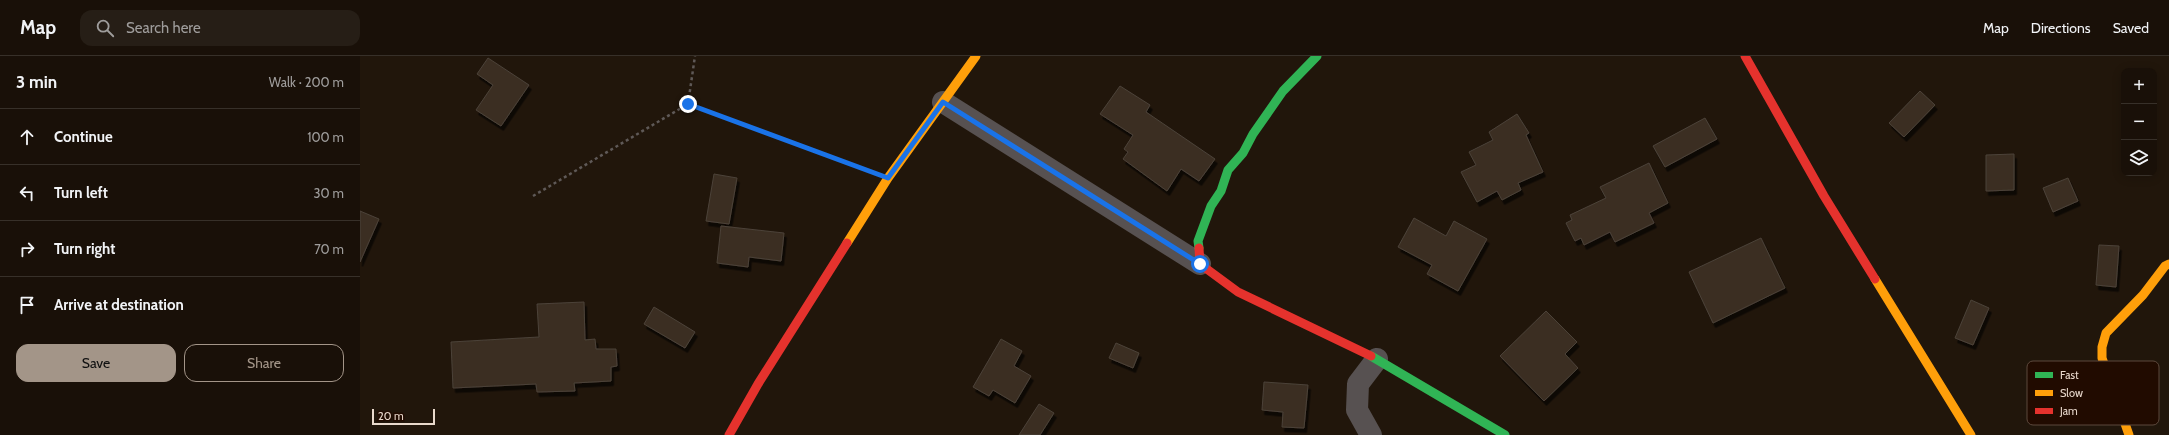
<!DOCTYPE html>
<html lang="en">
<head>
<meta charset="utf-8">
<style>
	:root { --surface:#191008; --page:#261e16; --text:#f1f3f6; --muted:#9f9d9c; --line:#373029; --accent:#a39588 }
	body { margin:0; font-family:Cabin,sans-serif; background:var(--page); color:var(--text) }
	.controls { position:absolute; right:12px; top:12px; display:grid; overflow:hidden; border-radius:8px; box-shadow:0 2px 10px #0003 }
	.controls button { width:36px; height:36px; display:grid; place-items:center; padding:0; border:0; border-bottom:1px solid var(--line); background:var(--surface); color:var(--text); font:20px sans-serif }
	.scale { position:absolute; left:12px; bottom:10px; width:63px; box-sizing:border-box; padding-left:4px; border:2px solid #e9d9cc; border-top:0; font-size:11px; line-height:14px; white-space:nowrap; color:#e9d9cc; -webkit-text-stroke:3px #210b00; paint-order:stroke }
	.stop { position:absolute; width:12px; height:12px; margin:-9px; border:3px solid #1a73e8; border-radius:50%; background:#fff }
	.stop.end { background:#1a73e8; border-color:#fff; box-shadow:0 1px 4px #0008 }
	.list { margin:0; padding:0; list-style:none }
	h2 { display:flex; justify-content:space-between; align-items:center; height:52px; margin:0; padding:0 16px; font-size:17px }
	h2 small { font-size:13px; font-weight:400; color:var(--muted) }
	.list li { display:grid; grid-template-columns:26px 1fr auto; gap:12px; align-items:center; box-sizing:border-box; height:56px; padding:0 16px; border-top:1px solid var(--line) }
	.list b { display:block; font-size:15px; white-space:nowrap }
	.list em { font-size:13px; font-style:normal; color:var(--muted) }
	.actions { display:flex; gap:8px; padding:12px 16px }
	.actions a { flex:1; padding:9px 0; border:1px solid var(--accent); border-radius:12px; text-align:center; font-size:14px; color:var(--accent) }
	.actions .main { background:var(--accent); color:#111 }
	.icon { flex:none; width:22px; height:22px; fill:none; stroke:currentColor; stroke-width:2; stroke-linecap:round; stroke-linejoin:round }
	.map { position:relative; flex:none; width:1809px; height:379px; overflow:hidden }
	header { display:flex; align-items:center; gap:24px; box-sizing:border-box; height:56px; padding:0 20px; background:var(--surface); border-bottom:1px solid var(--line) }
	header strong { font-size:19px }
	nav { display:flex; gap:22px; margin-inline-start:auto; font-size:14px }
	.search { width:280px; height:36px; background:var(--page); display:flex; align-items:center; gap:10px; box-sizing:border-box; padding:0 14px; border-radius:12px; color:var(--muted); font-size:15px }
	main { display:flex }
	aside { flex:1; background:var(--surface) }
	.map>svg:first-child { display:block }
	.building { fill:#3a2f23; stroke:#4c4239; filter:url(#shadow) }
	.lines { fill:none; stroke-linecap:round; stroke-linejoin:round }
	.path { stroke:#5f5957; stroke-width:2.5; stroke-dasharray:3 3; stroke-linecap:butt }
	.street { stroke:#575151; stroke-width:22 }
	.fast { stroke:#30b455; stroke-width:9 }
	.slow { stroke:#ff9f0a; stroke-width:9 }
	.jam { stroke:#e5322d; stroke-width:9 }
	.route { stroke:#1a73e8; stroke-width:5 }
	.key { fill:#210b00; stroke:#5d493d; stroke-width:1 }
	.key-label { font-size:11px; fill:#e9d9cc }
</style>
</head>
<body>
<header>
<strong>Map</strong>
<div class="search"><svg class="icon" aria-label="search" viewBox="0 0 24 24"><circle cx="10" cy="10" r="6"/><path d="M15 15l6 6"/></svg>Search here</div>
<nav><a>Map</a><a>Directions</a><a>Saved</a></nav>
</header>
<main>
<aside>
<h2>3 min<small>Walk · 200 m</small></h2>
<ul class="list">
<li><svg class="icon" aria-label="ahead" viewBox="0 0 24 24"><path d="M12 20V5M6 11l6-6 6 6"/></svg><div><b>Continue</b></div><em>100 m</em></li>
<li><svg class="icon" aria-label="left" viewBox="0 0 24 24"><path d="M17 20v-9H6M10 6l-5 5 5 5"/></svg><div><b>Turn left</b></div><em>30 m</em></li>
<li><svg class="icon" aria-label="right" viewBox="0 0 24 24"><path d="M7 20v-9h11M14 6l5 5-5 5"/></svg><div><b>Turn right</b></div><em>70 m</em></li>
<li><svg class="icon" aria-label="arrive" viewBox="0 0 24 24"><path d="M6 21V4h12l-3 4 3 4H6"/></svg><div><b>Arrive at destination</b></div></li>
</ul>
<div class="actions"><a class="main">Save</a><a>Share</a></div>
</aside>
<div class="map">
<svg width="1809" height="379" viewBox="0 0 1809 379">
	<defs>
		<filter id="shadow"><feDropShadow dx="2.5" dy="4.5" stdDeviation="0" flood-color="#0009"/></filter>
	</defs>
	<rect width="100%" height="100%" fill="#21160b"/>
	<path class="building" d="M 128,2 L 169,29 L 141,70 L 116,54 L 133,29 L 117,18 Z
		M 760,30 L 790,49 L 786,56 L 855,103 L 839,125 L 821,113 L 807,135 L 763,103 L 768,96 L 764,93 L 773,79 L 740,58 Z
		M 1560,35 L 1575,49 L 1544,81 L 1529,67 Z
		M 1157,58 L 1169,77 L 1166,79 L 1183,116 L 1158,127 L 1161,134 L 1142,144 L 1137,135 L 1117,146 L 1101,116 L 1116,109 L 1109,96 L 1133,84 L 1129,76 Z
		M 1345,62 L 1357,83 L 1305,111 L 1293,90 Z
		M 1654,98 L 1654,134 L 1626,135 L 1626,99 Z
		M 1289,107 L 1308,147 L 1289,157 L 1294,167 L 1255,186 L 1250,176 L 1224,189 L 1221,182 L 1215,185 L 1206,167 L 1212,164 L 1210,159 L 1246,142 L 1240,131 Z
		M 354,118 L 377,122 L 369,168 L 346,165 Z
		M 1708,122 L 1718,145 L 1693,156 L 1683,132 Z
		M 0,155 L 19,163 L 0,206 Z
		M 1054,162 L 1086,180 L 1094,165 L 1127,183 L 1098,235 L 1067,218 L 1072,209 L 1038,191 Z
		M 361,170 L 424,177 L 421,205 L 389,201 L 388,211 L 357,207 Z
		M 1401,182 L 1425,232 L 1353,267 L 1329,216 Z
		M 1739,189 L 1759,190 L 1756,231 L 1736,229 Z
		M 1611,244 L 1629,252 L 1613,289 L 1595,282 Z
		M 224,246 L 225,284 L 235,283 L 236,293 L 256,293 L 257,310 L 251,311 L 251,325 L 214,327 L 215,335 L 177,336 L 176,328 L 93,332 L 91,286 L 179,281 L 177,248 Z
		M 294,251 L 335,276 L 325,292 L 284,268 Z
		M 1186,255 L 1217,286 L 1205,298 L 1218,312 L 1184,345 L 1140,300 Z
		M 641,283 L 662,295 L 654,310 L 671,320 L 655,347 L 633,334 L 629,340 L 613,331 Z
		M 756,287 L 779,297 L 773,312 L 749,302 Z
		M 904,326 L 948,329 L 944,372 L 922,371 L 923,356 L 902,354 Z
		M 679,348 L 694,357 L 680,379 L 659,379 Z"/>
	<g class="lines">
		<path class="path" d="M 328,48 L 335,0
			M 173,140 L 328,48 L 507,114"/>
		<path class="street" d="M 583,46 L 840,208
			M 1011,379 L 997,354 L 998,328 L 1017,303"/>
		<path class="fast" d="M 839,192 L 838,185 L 851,150 L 861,135 L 868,114 L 883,97 L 893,78 L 923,35 L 957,0
			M 1011,300 L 1145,379"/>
		<path class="slow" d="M 487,187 L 528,122 L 616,0
			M 1515,223 L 1611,379
			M 1769,379 L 1742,302 L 1742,291 L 1746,277 L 1783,239 L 1805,210 L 1809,208"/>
		<path class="jam" d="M 1385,0 L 1464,140 L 1515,223
			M 839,192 L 840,208 L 878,236 L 1011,300
			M 369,379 L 398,328 L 487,187"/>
	</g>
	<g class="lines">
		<path class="route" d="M 328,48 L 528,122 L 583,46 L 840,208"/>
	</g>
	<rect x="1667" y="305" width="132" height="64" rx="6" class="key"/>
	<rect x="1675" y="316" width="18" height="6" fill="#30b455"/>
	<rect x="1675" y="334" width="18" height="6" fill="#ff9f0a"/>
	<rect x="1675" y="352" width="18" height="6" fill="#e5322d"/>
	<g class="key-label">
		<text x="1700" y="323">Fast</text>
		<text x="1700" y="341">Slow</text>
		<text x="1700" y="359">Jam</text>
	</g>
</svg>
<div class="controls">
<button>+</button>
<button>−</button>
<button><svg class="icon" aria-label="layers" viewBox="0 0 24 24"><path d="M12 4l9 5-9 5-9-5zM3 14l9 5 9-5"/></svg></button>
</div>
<div class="scale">20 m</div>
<div class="stop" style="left:840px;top:208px"></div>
<div class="stop end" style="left:328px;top:48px"></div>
</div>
</main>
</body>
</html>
